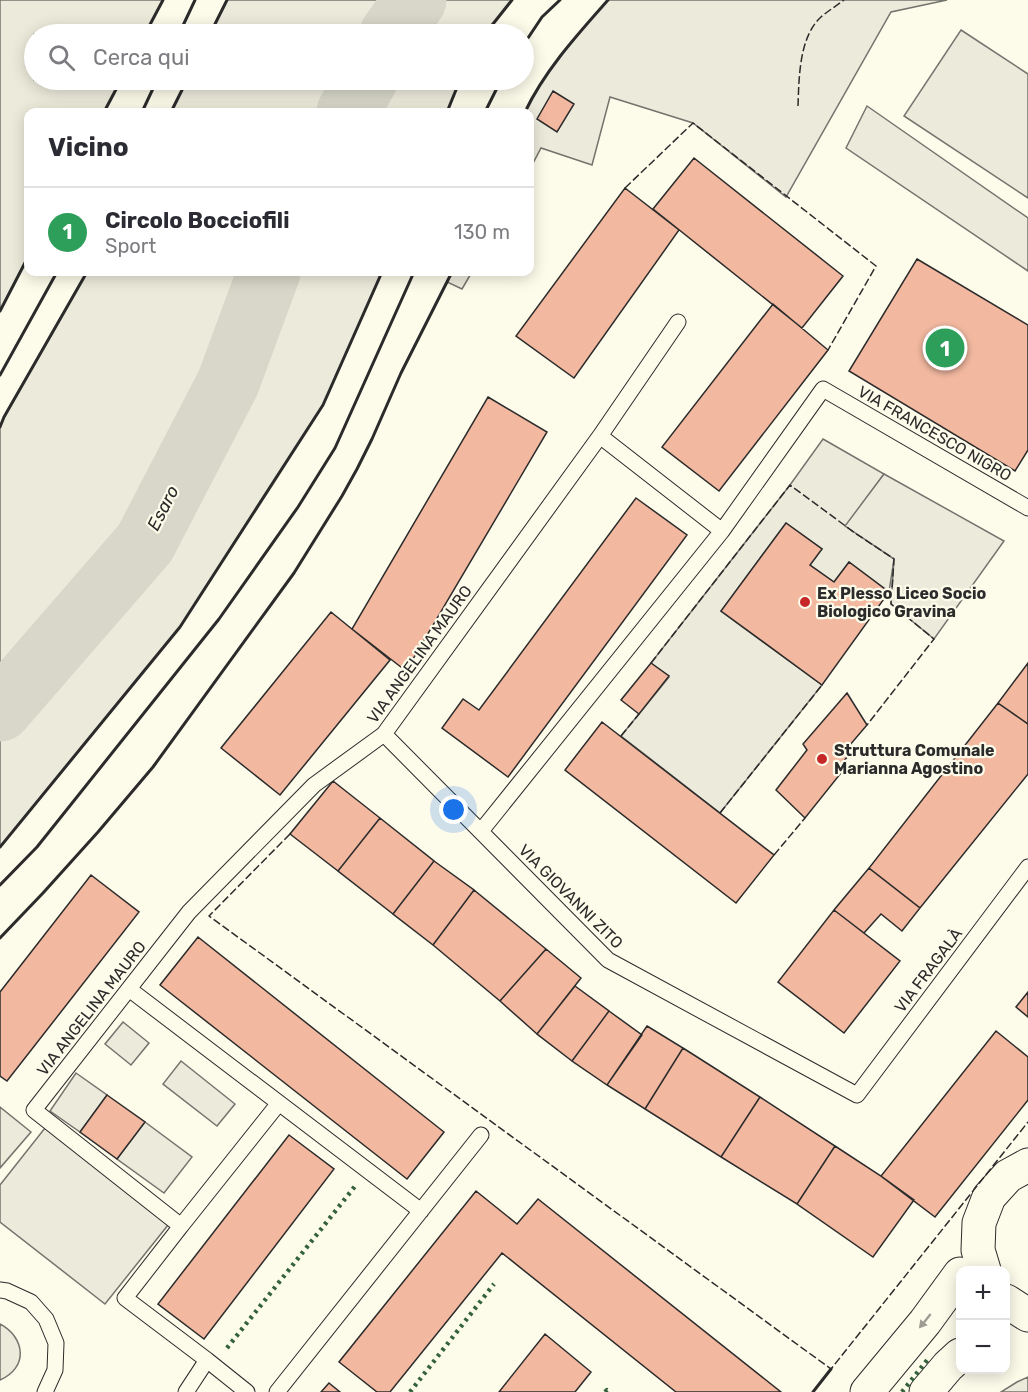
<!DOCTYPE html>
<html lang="it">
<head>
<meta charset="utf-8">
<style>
	:root { --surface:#fff; --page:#f2f2f3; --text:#2b2b33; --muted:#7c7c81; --line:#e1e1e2; --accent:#c62828 }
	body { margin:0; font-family:Rubik,sans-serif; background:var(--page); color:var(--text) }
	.controls { position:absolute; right:18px; bottom:18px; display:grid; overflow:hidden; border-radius:12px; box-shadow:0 3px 15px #0003 }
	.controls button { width:54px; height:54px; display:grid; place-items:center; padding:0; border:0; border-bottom:2px solid var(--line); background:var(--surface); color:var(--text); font:30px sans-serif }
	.you { position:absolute; left:454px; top:810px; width:21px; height:21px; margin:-15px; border:4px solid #fff; border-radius:50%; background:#1a73e8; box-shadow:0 0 0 9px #1a73e833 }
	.badge { display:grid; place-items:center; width:39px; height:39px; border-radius:50%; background:var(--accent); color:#fff; font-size:20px; font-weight:700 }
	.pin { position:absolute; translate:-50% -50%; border:3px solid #fff; box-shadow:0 2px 6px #0006 }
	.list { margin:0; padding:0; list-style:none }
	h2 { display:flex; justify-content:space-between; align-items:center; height:78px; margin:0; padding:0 24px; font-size:26px }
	h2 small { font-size:20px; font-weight:400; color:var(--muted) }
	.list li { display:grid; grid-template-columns:39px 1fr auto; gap:18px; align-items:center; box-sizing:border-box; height:90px; padding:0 24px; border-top:2px solid var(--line) }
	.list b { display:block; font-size:22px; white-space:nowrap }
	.list p { margin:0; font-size:20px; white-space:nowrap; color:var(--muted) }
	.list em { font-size:20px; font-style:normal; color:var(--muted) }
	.icon { flex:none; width:33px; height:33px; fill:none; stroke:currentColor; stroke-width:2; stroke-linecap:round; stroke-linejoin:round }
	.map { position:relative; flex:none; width:1028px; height:1392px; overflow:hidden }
	.search { position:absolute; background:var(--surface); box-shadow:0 3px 15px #0003; left:24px; top:24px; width:510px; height:66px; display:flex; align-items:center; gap:15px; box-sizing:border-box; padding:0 21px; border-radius:33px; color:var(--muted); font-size:22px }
	.panel { position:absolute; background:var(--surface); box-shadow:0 3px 15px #0003; left:24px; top:108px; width:510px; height:168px; border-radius:12px }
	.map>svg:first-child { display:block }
	.green { fill:#ecebdb; stroke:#74746e; stroke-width:1.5 }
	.parking { fill:#eceadb; stroke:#74746e; stroke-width:1.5 }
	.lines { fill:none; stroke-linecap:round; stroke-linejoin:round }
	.river { stroke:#d8d7c9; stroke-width:63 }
	.building { fill:#f2b8a0; stroke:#2b2b2b; stroke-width:1.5 }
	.lane-casing { stroke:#2b2b2b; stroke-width:17 }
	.secondary-casing { stroke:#2b2b2b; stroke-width:35 }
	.lane { stroke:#fdfbea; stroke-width:15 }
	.secondary { stroke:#fdfbea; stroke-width:33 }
	.hedge { stroke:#34623c; stroke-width:4.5; stroke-dasharray:3 4.5; stroke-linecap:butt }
	.fence { stroke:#2b2b2b; stroke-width:1.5; stroke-dasharray:8 3; stroke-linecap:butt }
	.wall { stroke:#2b2b2b; stroke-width:3 }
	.oneway { fill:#9e9d94 }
	.poi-dot { fill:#c62828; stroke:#fdfbea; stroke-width:2 }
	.labels { text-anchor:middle; stroke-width:4.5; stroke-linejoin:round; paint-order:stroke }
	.street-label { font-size:16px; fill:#2b2b2b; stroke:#fdfbea }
	.poi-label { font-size:16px; font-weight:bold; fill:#2b2b2b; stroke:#fdfbea; text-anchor:start }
	.water-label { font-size:18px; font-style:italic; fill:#2b2b2b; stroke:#fdfbea }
</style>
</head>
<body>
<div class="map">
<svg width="1028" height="1392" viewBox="0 0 1028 1392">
	<rect width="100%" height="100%" fill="#fdfbea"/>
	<path class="green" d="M 0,0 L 163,0 L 145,34 L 34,34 L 34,80 L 121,80 L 104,112 L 28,112 L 28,257 L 0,311 Z
		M 227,0 L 512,0 L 485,34 L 210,34 Z
		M 608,0 L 947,0 L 891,12 L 786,197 L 693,123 L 610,97 L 592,165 L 541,148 L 530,169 L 530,112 L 525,112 C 545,70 577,35 608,0 Z
		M 961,30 L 1028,74 L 1028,198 L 904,116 Z
		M 187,80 L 460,80 L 447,112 L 171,112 Z
		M 867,106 L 1028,218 L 1028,271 L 846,148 Z
		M 87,272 L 382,272 L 323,405 L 180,627 L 0,847 L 0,427 L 4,417 Z
		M 452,272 L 472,272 L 462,289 L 447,282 Z
		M 823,439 L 884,474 L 846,526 L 894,559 L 889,592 L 849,562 L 834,582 L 810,565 L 822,549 L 786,523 L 721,611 L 822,685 L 720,813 L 621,736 L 669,677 L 651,663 L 790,485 Z
		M 123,1022 L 149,1043 L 131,1065 L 105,1044 Z
		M 181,1061 L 235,1104 L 217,1126 L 163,1084 Z
		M 76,1073 L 107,1095 L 80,1132 L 50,1111 Z
		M 0,1107 L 31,1132 L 0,1168 Z
		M 145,1122 L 192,1157 L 164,1193 L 117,1159 Z
		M 45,1128 L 168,1225 L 105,1304 L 0,1222 L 0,1185 Z
		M 0,1324 C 26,1338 28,1368 0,1380 Z
		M 1028,1377 L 1028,1392 L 1001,1392 L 1017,1382 Z"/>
	<path class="parking" d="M 884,474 L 1004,541 L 934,639 L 891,604 L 894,559 L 845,526 Z"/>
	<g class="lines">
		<path class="river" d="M 391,34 L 415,0
			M 348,112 L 366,80
			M 0,710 L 145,543 L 228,383 L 269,272"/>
	</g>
	<path class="building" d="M 553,91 L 574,104 L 557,132 L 537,119 Z
		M 694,158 L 843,276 L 802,328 L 653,209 Z
		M 625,188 L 679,230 L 574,378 L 516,336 Z
		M 917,259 L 1028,325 L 1028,450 L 1015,471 L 849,371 Z
		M 773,304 L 828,350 L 719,491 L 662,447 Z
		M 488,397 L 547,432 L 406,671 L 352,629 Z
		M 636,498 L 687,535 L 508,777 L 442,728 L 463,699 L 479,710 Z
		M 786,523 L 822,549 L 810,565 L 834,582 L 849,562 L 889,592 L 822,685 L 721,611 Z
		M 331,612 L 390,660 L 280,795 L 221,748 Z
		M 651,663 L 669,676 L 639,714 L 621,700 Z
		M 1028,663 L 1028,724 L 998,703 Z
		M 847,693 L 867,725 L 849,746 L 852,752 L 838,767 L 841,773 L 805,818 L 776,790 L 807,750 L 803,744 Z
		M 998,703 L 1028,724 L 1028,774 L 920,908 L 869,868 Z
		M 602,722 L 774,855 L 736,903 L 565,770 Z
		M 333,781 L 380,818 L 338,871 L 290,834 Z
		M 380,818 L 434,861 L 393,914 L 338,871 Z
		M 434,861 L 474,890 L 433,945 L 393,914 Z
		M 869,868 L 920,908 L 902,931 L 881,914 L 864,933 L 834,910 Z
		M 91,875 L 139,912 L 7,1081 L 0,1076 L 0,992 Z
		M 474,890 L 546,949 L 500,1001 L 433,945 Z
		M 834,910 L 900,961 L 844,1033 L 778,982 Z
		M 198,937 L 444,1132 L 407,1179 L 160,985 Z
		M 546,949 L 581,978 L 537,1034 L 500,1001 Z
		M 575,986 L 609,1011 L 572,1061 L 537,1034 Z
		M 1028,992 L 1028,1017 L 1016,1007 Z
		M 609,1011 L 642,1035 L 607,1085 L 572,1061 Z
		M 647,1026 L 683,1048 L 645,1109 L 607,1085 Z
		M 996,1031 L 1028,1057 L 1028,1100 L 935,1217 L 881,1176 Z
		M 683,1048 L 760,1097 L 721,1157 L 645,1109 Z
		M 107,1095 L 145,1122 L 117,1159 L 80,1132 Z
		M 760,1097 L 835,1146 L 797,1204 L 721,1157 Z
		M 289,1135 L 334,1169 L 204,1339 L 158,1304 Z
		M 835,1146 L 881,1176 L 914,1200 L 873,1257 L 797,1204 Z
		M 476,1191 L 517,1224 L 538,1199 L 781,1392 L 676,1392 L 502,1253 L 390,1392 L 377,1392 L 339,1362 Z
		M 545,1334 L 591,1372 L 575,1392 L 499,1392 Z
		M 329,1383 L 340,1392 L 321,1392 Z"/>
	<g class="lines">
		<g class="lane-casing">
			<path id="lane" d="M 600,436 L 722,531
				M 384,734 L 608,960 L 857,1095 L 1028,867
				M 481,831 L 722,531 L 823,389 L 1028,508
				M 129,989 L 421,1211
				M 181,1226 L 279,1103
				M 0,1290 L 7,1291 L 31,1302 L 46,1319 L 56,1343 L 55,1370 L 45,1392
				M 207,1360 L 247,1392
				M 186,1392 L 207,1360 L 125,1298 L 181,1226 L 34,1110 L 189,912 L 314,785 L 384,734 L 600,436 L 678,322
				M 277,1392 L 481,1135"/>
		</g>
		<g class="secondary-casing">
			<path id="secondary" d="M 984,1270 L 978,1250 L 979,1223 L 989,1197 L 1008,1176 L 1028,1165
				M 1006,1301 L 1028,1315
				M 867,1392 L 925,1322 L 960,1274
				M 926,1392 L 948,1366 L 960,1355"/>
		</g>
		<use href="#lane" class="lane"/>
		<use href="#secondary" class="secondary"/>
		<path class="hedge" d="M 227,1348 L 356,1185
			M 410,1392 L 494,1284
			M 605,1392 L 607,1390 L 610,1392
			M 902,1392 L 928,1359"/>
		<path class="fence" d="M 798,106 C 799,78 799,37 821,17 C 828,11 836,6 844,0
			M 625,188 L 693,123 L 876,266 L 828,350
			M 651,663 L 790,485 L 855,533 L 894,559 L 891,604 L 934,639 L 867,725
			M 621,736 L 639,714
			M 720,813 L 822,685
			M 290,834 L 209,916 L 831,1369 L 1028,1122
			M 774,855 L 805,818"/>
		<path class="wall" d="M 145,34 L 163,0
			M 179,34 L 195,0
			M 210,34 L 227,0
			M 485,34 L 512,0
			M 524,44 L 542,17 L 560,0
			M 104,112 L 121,80
			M 142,112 L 157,80
			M 171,112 L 187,80
			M 447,112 L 460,80
			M 485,112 L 501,80
			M 525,112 C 545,70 577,35 608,0
			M 0,311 L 28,257
			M 0,375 L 57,272
			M 0,427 L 4,417 L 87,272
			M 0,847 L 180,627 L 323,405 L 382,272
			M 0,885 L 37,847 L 219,619 L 298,507 L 335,448 L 414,272
			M 0,938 L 43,893 L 98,832 L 153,767 L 294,573 L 342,496 L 357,469 L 372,439 L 401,373 L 452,272
			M 813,1392 L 831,1369"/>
	</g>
	<defs><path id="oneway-solid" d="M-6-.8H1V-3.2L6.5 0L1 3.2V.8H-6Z" transform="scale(1.5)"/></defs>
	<use class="oneway" href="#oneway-solid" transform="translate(925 1321) rotate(129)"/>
	<g class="poi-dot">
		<circle cx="805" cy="602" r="6"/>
		<circle cx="822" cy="759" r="6"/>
	</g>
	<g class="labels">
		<g class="street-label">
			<text transform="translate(935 433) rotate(30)" y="6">VIA FRANCESCO NIGRO</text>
			<text transform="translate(419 654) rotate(-54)" y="6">VIA ANGELINA MAURO</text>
			<text transform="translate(571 896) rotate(45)" y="6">VIA GIOVANNI ZITO</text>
			<text transform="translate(928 970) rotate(-53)" y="6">VIA FRAGALÀ</text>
			<text transform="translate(91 1008) rotate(-52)" y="6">VIA ANGELINA MAURO</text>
		</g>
		<g class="poi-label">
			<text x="817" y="599">Ex Plesso Liceo Socio<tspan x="817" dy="18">Biologico Gravina</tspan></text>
			<text x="834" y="756">Struttura Comunale<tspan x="834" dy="18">Marianna Agostino</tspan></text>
		</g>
		<g class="water-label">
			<text transform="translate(163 508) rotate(-63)" y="6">Esaro</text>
		</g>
	</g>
</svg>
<div class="controls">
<button>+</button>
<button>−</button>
</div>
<div class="you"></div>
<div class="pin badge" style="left:945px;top:348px;background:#2e9e5b">1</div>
<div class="search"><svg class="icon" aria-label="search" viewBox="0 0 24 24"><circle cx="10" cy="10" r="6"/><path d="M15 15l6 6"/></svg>Cerca qui</div>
<section class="panel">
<h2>Vicino<small></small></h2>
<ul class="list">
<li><span class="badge" style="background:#2e9e5b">1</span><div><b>Circolo Bocciofili</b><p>Sport</p></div><em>130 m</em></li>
</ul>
</section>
</div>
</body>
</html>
